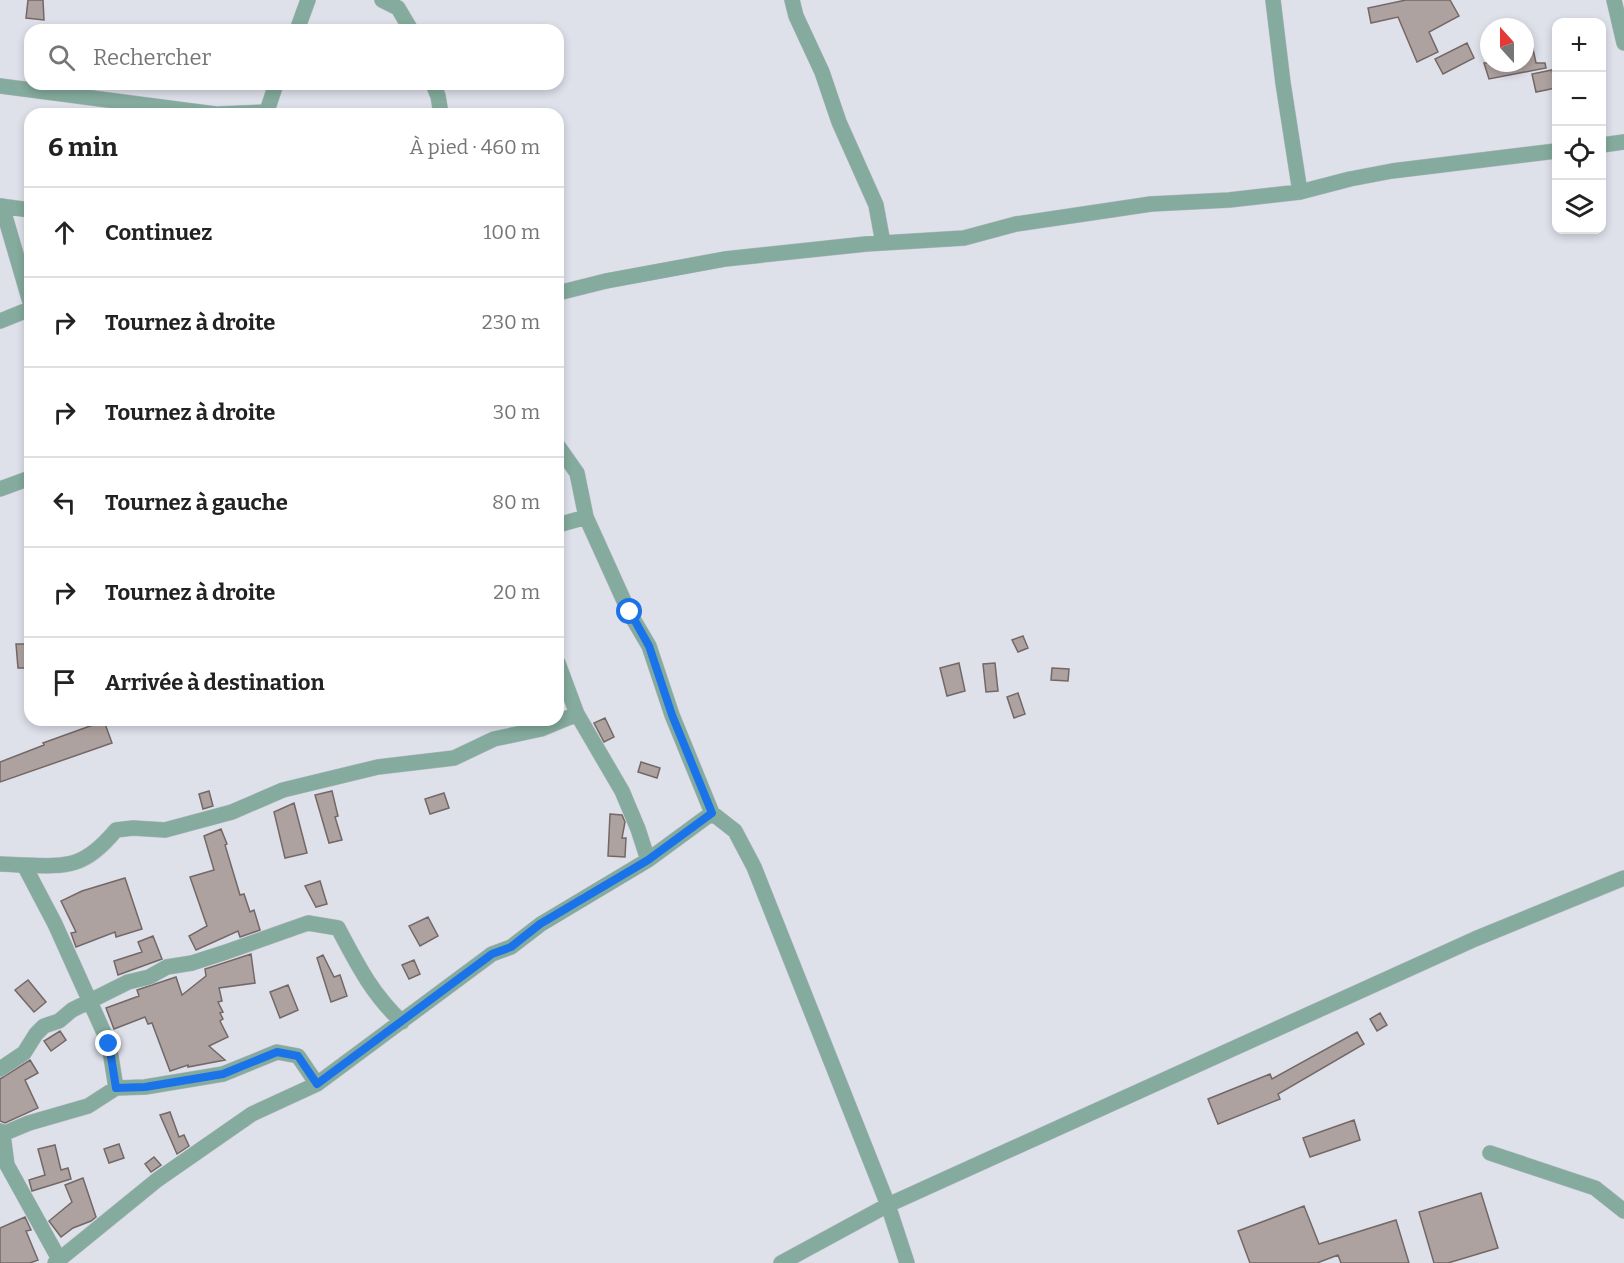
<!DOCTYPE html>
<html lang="fr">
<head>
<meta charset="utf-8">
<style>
	:root { --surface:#fff; --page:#f6f6f6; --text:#222; --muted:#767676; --line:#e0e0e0 }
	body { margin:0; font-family:Bitter,serif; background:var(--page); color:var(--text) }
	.controls { position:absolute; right:18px; top:18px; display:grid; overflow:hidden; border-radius:12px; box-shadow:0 3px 9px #0003 }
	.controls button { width:54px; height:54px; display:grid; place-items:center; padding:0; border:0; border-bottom:2px solid var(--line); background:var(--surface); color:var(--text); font:30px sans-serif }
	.compass { position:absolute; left:1480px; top:18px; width:54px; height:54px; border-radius:50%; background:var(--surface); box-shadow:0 3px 9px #0003; rotate:339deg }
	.stop { position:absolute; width:18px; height:18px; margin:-14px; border:4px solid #1a73e8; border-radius:50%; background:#fff }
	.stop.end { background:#1a73e8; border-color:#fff; box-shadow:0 2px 6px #0008 }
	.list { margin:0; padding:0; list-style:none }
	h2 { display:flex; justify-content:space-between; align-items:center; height:78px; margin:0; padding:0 24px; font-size:26px }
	h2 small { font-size:20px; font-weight:400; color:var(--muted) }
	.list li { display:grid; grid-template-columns:39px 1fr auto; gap:18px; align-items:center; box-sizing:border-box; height:90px; padding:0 24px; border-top:2px solid var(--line) }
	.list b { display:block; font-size:22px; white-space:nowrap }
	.list em { font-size:20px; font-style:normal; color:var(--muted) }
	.icon { flex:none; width:33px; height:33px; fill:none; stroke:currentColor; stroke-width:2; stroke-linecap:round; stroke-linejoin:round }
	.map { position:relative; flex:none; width:1624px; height:1263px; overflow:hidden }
	.search { position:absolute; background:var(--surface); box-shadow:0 3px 9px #0003; left:24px; top:24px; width:540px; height:66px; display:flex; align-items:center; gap:15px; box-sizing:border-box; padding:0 21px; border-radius:18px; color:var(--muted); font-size:22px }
	.panel { position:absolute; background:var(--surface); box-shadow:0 3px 9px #0003; left:24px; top:108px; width:540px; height:618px; border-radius:18px }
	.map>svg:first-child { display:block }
	.building { fill:#aea2a0; stroke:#736866; stroke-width:1.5 }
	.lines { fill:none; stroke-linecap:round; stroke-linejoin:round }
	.street-casing { stroke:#b9bbc4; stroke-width:16 }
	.street { stroke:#84ab9d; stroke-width:15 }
	.route { stroke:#1a73e8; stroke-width:8 }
</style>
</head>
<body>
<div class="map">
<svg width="1624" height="1263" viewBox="0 0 1624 1263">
	<rect width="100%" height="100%" fill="#dee0ea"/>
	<path class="building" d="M 28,0 L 43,0 L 44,20 L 26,18 Z
		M 1406,0 L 1450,0 L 1459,16 L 1429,32 L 1438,52 L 1417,62 L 1398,17 L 1371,23 L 1368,8 Z
		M 1530,35 L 1536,63 L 1545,63 L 1546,68 L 1489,79 L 1484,63 L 1525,63 L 1525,36 Z
		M 1467,43 L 1474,58 L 1443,74 L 1435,59 Z
		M 1552,70 L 1556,88 L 1536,92 L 1532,74 Z
		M 1023,636 L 1028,648 L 1018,652 L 1012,640 Z
		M 16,644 L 30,644 L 30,668 L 18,668 Z
		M 959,663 L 965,691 L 947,696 L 940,668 Z
		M 995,663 L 998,691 L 986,692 L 983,664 Z
		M 1052,668 L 1069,669 L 1068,681 L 1051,680 Z
		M 1018,693 L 1025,714 L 1014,718 L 1007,697 Z
		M 605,718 L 614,737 L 604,742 L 594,723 Z
		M 104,721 L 112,743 L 0,782 L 0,762 L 44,745 L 43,743 Z
		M 641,762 L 660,768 L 657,778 L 638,772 Z
		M 209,791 L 213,806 L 203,809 L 199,794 Z
		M 332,791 L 338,816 L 335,817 L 342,840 L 329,843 L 315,795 Z
		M 444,793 L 449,808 L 430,814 L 425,799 Z
		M 294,803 L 307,853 L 285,858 L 274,812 Z
		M 610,814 L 622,815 L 625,822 L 622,838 L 626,838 L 625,857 L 608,856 Z
		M 221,829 L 227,844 L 225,845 L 240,895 L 244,894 L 250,912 L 254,910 L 260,930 L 240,937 L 238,931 L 196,950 L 189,936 L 207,926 L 190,877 L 214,870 L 204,836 Z
		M 125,878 L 142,929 L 116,937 L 115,932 L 76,947 L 71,933 L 76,932 L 61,901 L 82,891 Z
		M 320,881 L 327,904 L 316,907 L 305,886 Z
		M 428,917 L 438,936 L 420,946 L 409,926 Z
		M 153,936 L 162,959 L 118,975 L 114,961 L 142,952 L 138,942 Z
		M 251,954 L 255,983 L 219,988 L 222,1001 L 218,1002 L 223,1012 L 220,1013 L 223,1019 L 220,1021 L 228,1037 L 209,1046 L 225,1060 L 188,1067 L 188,1065 L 170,1071 L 152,1023 L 148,1024 L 145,1017 L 114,1029 L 106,1008 L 139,996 L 137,990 L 176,977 L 182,995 L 206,976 L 205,969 Z
		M 323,955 L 334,977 L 340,975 L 347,996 L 331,1002 L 317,958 Z
		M 414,960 L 420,974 L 409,979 L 402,965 Z
		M 28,980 L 46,1002 L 34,1012 L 15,990 Z
		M 288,985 L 298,1010 L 280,1018 L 270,992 Z
		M 1380,1013 L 1387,1025 L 1377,1031 L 1370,1019 Z
		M 60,1031 L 66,1040 L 51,1051 L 44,1041 Z
		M 1357,1032 L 1364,1044 L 1278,1094 L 1280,1099 L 1218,1124 L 1208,1099 L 1270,1074 L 1272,1079 Z
		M 30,1060 L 38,1073 L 25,1080 L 38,1108 L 5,1123 L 0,1121 L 0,1079 Z
		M 170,1112 L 179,1137 L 184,1135 L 189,1146 L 177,1154 L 160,1115 Z
		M 1354,1120 L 1360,1140 L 1310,1157 L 1303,1138 Z
		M 119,1144 L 124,1158 L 109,1163 L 104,1149 Z
		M 55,1145 L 61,1170 L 68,1168 L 71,1179 L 32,1191 L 29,1180 L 45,1175 L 38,1149 Z
		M 154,1157 L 161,1165 L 151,1172 L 145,1164 Z
		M 83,1178 L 96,1217 L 91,1221 L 73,1228 L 61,1237 L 49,1221 L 72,1202 L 65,1185 Z
		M 1481,1193 L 1498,1248 L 1448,1263 L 1434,1263 L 1419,1212 Z
		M 1304,1206 L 1319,1244 L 1396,1220 L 1409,1263 L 1341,1263 L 1338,1255 L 1317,1263 L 1250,1263 L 1238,1231 Z
		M 25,1217 L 31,1230 L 26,1231 L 38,1260 L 30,1263 L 0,1263 L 0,1228 Z"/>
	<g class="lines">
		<g class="street-casing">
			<path id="street" d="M 382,0 L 398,8 L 411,30
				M 792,0 L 796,16 L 822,72 L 839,122 L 876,205 L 883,243
				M 1273,0 L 1283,83 L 1300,192
				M 1614,0 L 1624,43
				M 297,30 L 308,0
				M 433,84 L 438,96 L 441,114
				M 0,86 L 215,114
				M 219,114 L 267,112
				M 266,114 L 276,84
				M 1602,145 L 1624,142
				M 0,206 L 30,210
				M 2,206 L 30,302
				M 558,293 L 606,281 L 725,259 L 866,244 L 964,238 L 1016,224 L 1151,204 L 1229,200 L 1300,192 L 1350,179 L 1392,171 L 1556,151
				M 0,321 L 30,309
				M 558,446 L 577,473 L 586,517 L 629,612 L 649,646 L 672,715 L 712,813
				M 0,489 L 30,478
				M 558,525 L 586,517
				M 558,663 L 577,714 L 622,791 L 638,829 L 648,860
				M 0,864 C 8,864 16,865 24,865 C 69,867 85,867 116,830 L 133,828 L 165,830 L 232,812 L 283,790 L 378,767 L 454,758 L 494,739 L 541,729 L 577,714
				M 24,865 L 55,924 L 109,1044 L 116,1088 L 145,1087 L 223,1074 L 277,1052 L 298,1056 L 317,1084
				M 0,1069 L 24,1053 L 36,1034 L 44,1026 L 59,1021 L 72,1010 L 128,982 L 149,977 L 167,967 L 192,963 L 226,952 L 308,923 L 338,928 C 357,964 372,994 402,1022
				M 0,1131 L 3,1135 L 7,1165 L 59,1259
				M 0,1135 L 29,1123 L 88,1106 L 116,1088
				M 1490,1153 L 1595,1188 L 1624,1211
				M 55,1263 L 157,1180 L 252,1114 L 317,1084 L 492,954 L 511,947 L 541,924 L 648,860 L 712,813 L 735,831 L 754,867 L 888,1205 L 907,1263
				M 781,1263 L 888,1205 L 1475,939 L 1624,878"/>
		</g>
		<use href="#street" class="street"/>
	</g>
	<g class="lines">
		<path class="route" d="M 109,1044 L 116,1088 L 145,1087 L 223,1074 L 277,1052 L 298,1056 L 317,1084 L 492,954 L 511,947 L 540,924 L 648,860 L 712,813 L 672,715 L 649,646 L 630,612"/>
	</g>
</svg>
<div class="controls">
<button>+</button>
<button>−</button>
<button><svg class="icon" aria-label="locate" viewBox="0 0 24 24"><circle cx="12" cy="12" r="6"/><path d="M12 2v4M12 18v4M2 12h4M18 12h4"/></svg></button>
<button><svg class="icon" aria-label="layers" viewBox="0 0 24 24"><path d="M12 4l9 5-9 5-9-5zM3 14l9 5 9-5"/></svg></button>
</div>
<svg class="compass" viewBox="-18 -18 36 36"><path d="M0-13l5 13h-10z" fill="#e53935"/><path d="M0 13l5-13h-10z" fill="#767676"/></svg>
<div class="stop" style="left:630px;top:612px"></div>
<div class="stop end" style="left:109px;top:1044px"></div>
<div class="search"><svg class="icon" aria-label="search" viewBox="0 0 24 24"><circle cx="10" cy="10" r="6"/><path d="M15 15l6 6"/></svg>Rechercher</div>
<section class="panel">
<h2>6 min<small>À pied · 460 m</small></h2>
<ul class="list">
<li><svg class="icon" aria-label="ahead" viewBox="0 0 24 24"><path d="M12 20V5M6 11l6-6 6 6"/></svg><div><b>Continuez</b></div><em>100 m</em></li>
<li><svg class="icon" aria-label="right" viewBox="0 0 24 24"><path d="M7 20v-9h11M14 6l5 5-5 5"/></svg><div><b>Tournez à droite</b></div><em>230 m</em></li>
<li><svg class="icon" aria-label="right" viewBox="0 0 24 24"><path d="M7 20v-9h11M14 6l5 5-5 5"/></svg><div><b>Tournez à droite</b></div><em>30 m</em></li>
<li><svg class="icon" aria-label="left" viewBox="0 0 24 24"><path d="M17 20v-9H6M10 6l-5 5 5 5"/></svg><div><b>Tournez à gauche</b></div><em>80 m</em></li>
<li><svg class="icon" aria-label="right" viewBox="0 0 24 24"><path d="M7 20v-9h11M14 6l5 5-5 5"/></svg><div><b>Tournez à droite</b></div><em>20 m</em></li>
<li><svg class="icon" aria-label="arrive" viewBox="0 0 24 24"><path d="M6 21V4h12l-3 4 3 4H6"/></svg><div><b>Arrivée à destination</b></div></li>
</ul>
</section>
</div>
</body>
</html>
